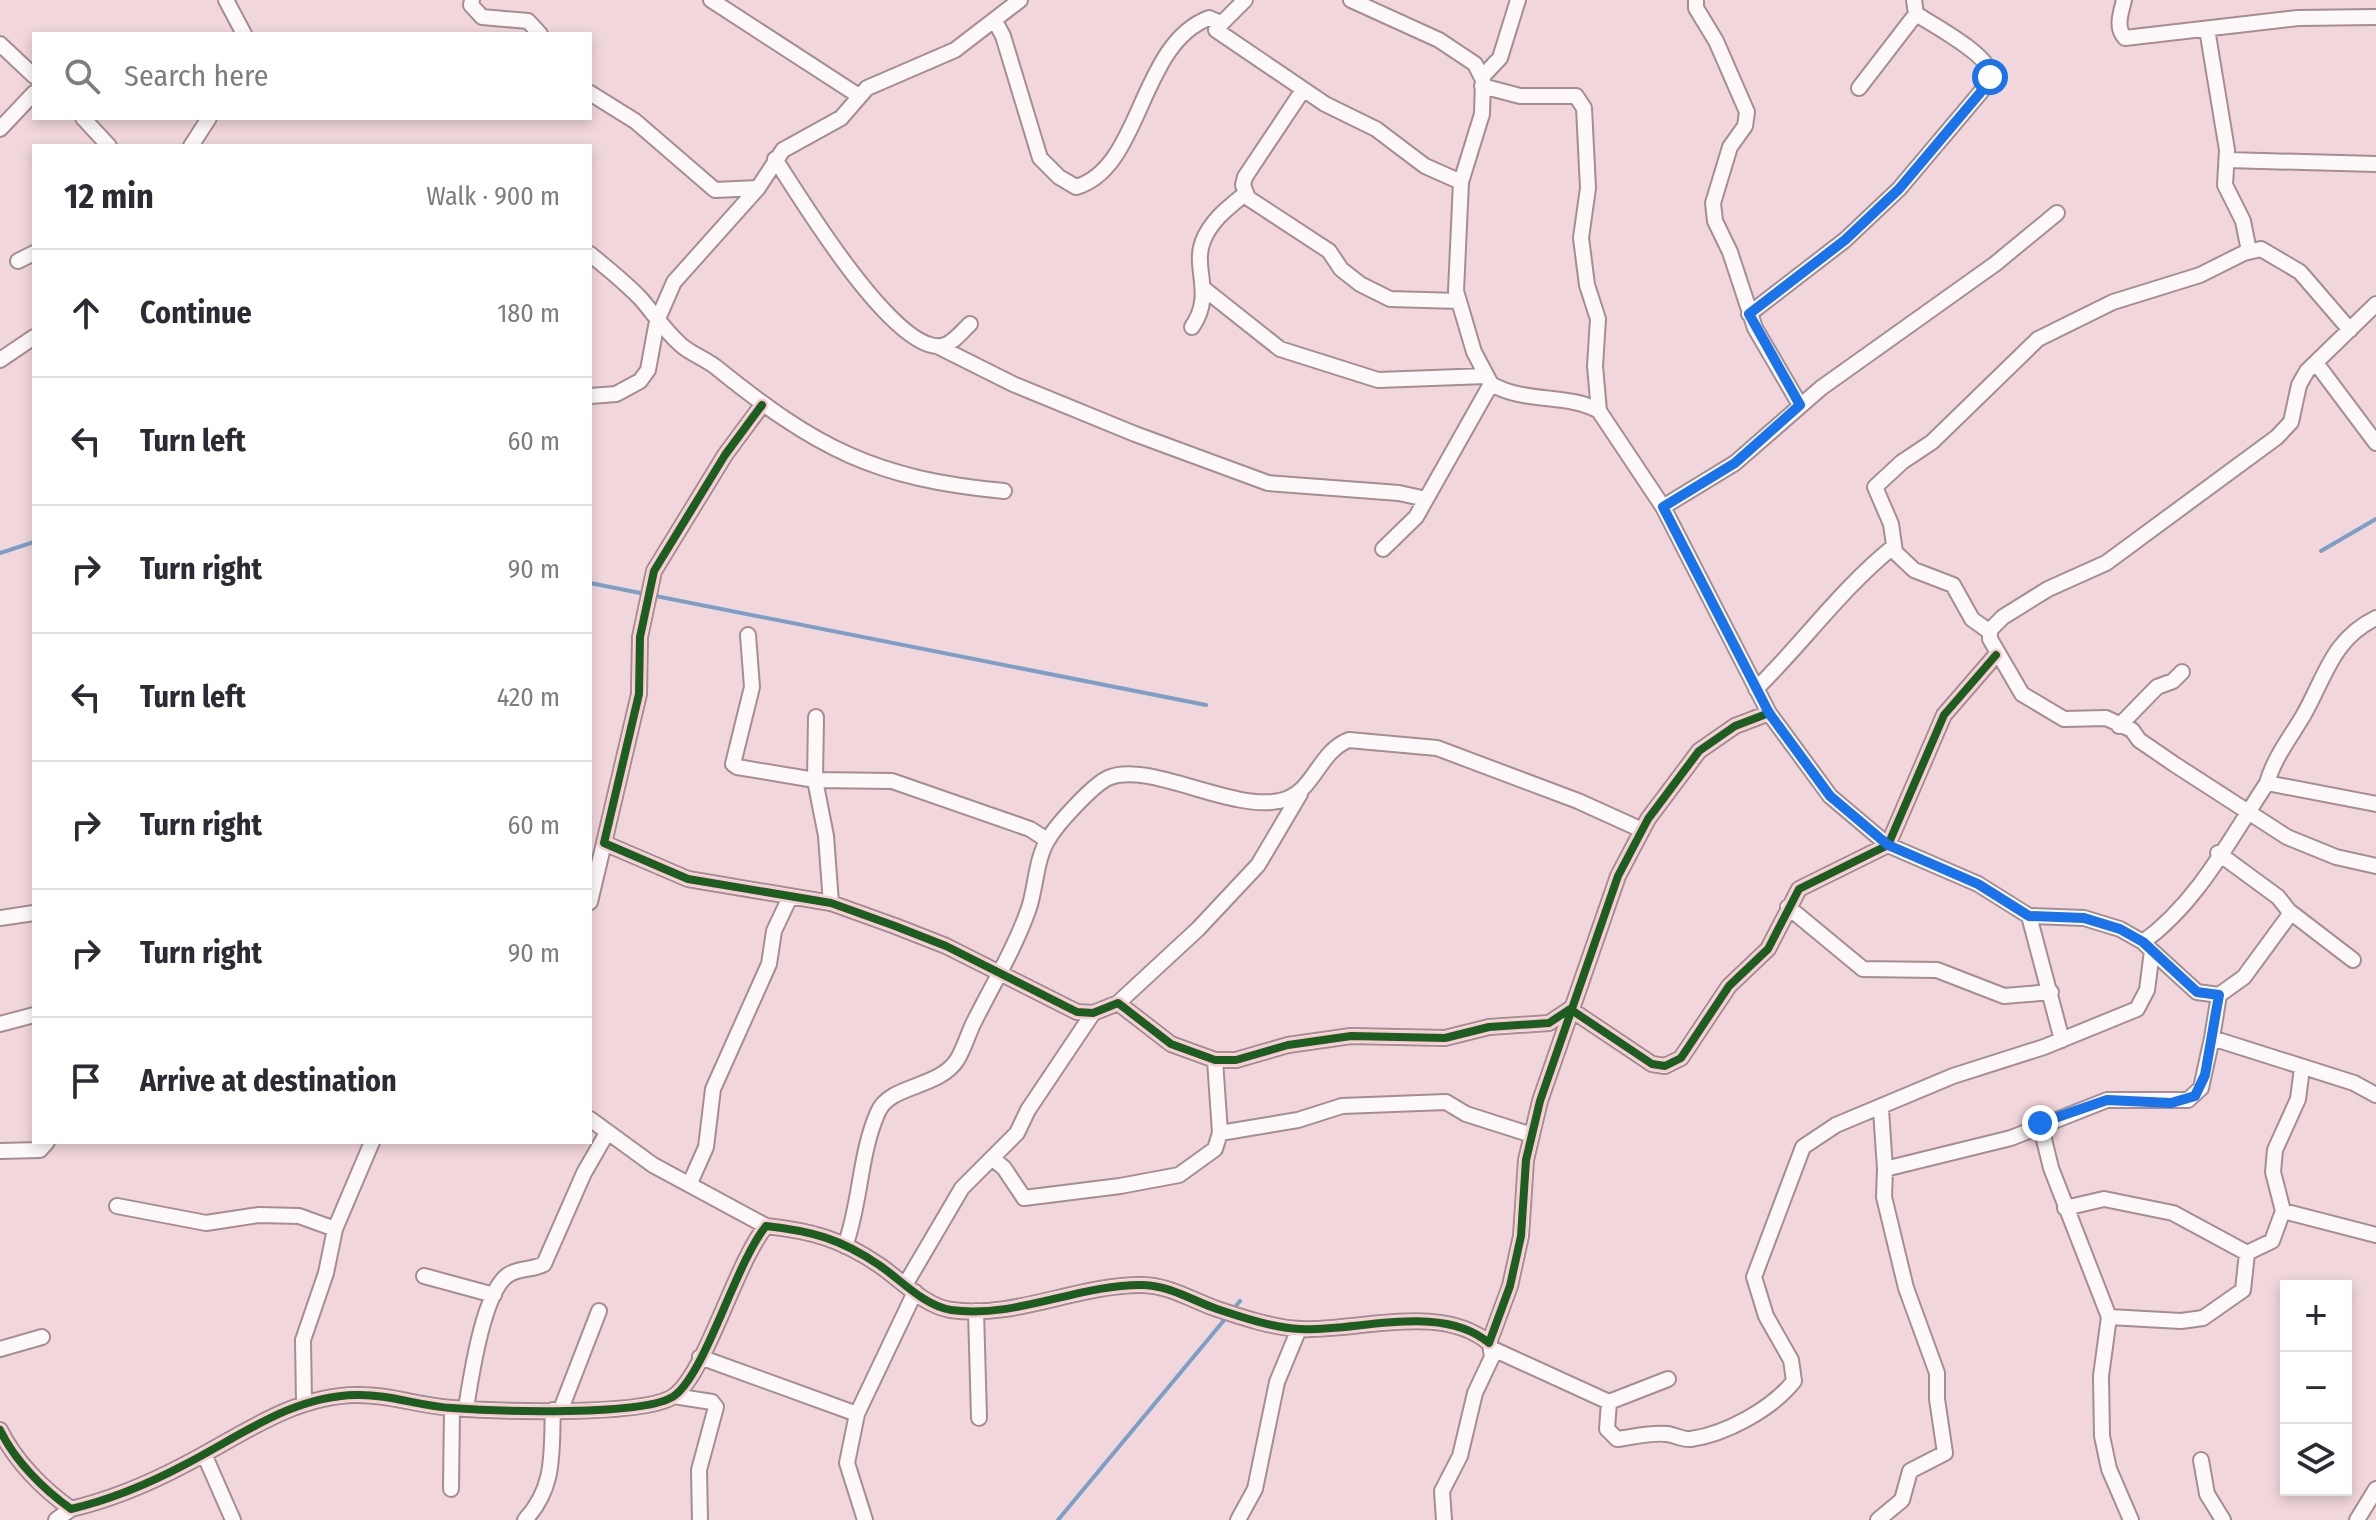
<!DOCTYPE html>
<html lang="en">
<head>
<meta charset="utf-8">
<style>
	:root { --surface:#fff; --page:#f2f2f3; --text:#2b2b33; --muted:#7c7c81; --line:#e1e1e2 }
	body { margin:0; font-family:"Fira Sans Condensed",sans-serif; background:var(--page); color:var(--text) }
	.controls { position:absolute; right:24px; bottom:24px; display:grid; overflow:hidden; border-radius:0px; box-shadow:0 4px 12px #0003 }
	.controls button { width:72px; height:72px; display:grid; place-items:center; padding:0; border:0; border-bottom:2px solid var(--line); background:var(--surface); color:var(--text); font:40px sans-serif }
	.stop { position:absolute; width:24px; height:24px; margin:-18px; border:6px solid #1a73e8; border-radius:50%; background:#fff }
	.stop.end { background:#1a73e8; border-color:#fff; box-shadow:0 2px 8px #0008 }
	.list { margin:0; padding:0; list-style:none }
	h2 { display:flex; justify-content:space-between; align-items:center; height:104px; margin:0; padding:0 32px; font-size:34px }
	h2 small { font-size:26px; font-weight:400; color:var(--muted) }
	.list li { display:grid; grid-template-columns:52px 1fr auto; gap:24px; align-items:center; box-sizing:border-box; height:128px; padding:0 32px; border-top:2px solid var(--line) }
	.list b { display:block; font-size:30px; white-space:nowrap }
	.list em { font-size:26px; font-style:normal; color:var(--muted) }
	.icon { flex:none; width:44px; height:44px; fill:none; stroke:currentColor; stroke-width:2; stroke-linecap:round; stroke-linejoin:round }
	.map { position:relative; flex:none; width:2376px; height:1520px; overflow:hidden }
	.search { position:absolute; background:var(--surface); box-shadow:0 4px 12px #0003; left:32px; top:32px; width:560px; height:88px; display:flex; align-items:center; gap:20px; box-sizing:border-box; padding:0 28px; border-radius:0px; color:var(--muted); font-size:30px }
	.panel { position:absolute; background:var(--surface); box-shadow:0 4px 12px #0003; left:32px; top:144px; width:560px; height:1000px; border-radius:0px }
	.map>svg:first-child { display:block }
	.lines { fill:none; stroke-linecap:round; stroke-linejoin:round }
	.stream { stroke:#7b9fc6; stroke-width:4 }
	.street-casing { stroke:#a68d92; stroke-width:18 }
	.street { stroke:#fdf9fa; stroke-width:14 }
	.cycleway-casing { stroke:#fdcad4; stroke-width:13 }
	.cycleway { stroke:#1b5e20; stroke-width:8 }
	.route { stroke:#1a73e8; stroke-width:10 }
</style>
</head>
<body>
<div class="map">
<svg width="2376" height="1520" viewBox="0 0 2376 1520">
	<rect width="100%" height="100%" fill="#f1d6db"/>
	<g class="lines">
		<path class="stream" d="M 2321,551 L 2376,519
			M 0,553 L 34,542
			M 590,583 L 1206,705
			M 1058,1520 L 1240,1301"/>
		<g class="street-casing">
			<path id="street" d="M 226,0 L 244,34
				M 472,0 L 471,5 L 482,17 L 528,21 L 540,34
				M 711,0 L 859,96
				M 1351,0 L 1439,40 L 1475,64 L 1483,80 L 1482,114 L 1461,182 L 1456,291 L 1474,352 L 1491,384 C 1526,404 1568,393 1599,411 L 1663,507 L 1769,713 L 1830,796 L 1888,845 L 1978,884 L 2029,916 L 2084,918 L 2120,929 L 2143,942 C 2198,902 2230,839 2267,783 L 2376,804
				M 1696,0 L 1696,8 L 1716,41 L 1747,112 L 1745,126 L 1730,147 L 1713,203 L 1715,221 L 1730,252 L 1755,328 L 1800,405
				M 2124,0 C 2121,13 2115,27 2125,38 L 2298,18 L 2376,17
				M 995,21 L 1003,36 L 1040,158 L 1059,177 L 1076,187 C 1142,168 1139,44 1209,18 L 1218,22 L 1216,30
				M 1216,29 L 1245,0
				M 2207,29 L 2227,150 L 2225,185 L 2243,221 L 2249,251
				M 1216,30 L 1325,104 L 1376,129 L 1425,166 L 1461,182
				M 0,44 L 34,76
				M 1482,77 L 1500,58 L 1518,0
				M 1482,86 L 1520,96 L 1576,96 L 1584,108 L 1588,188 L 1581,238 L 1587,285 L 1598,319 L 1595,366 L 1599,411
				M 1859,88 L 1916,14 L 1914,0
				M 1303,90 L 1245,177 L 1243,185 L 1248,198 L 1329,251 L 1341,269 L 1360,284 L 1390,299 L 1459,301
				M 590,93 L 635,121 L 715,190 L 758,188
				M 83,118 L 109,146
				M 0,129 L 34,93
				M 191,146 L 209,118
				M 775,159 C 800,197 893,352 941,346 C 952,345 962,331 970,324
				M 2227,160 L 2376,164
				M 590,254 C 607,268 626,283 641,299 C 654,314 665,331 681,345 C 691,354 706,359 717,368 C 816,448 875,479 1004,491
				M 18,261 L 34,253
				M 1203,288 L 1280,349 L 1378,380 L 1486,376
				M 2376,304 L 2307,371 L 2299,385 L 2291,422 L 2277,437 L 2106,563 L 2048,589 L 2003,617 L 1990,630 L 1990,639 L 2022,694 L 2064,719 L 2106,718 L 2132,730 L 2139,740 L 2174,764 L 2287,837 L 2336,857 L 2376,866
				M 1749,314 L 1845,240 L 1899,189 L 1980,93 C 1983,89 1989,81 1990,76 C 1993,57 1932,24 1916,14
				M 1192,327 C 1215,294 1192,268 1203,241 C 1211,220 1229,207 1246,193
				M 939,347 L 1013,384 L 1135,434 L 1268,483 L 1399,493 L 1426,499
				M 0,360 L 34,337
				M 2316,363 L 2376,443
				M 590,396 L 616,394 L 640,381 L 648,370 L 657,321 L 674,282 L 758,188 L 783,150 L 841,118 L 867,88 L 955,50 L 1020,0
				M 762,405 L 725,455 L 654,571 L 640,637 L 639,694 L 604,843 L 688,879 L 831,903 L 895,926 L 946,946 L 1077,1012 L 1093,1013 L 1118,1003 L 1171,1044 L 1215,1060 L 1236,1060 L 1288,1045 L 1351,1036 L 1445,1038 L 1489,1027 L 1549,1023 L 1570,1009 L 1652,1064 L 1665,1066 L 1681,1058 L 1729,986 L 1768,949 L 1799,889 L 1888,845 L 1944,715 L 1996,655
				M 1663,507 L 1735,463 L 1821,388 L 1995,264 L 2057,213
				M 1383,549 L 1416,517 L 1491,384
				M 1990,632 L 1972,619 L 1953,585 L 1914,570 L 1895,552 L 1891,524 L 1875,487 L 1902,462 L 1932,442 L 2038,339 L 2113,302 L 2200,275 L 2244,253 L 2261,249 L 2300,272 L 2350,330
				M 748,635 L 752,687 L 733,764 L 737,767 L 815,780 L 816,717
				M 1756,689 C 1803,643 1841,589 1893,547
				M 2119,726 L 2157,687 L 2173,681 L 2182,672
				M 2267,783 C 2274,758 2290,738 2303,716 C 2325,678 2332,639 2376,618
				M 590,902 L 604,843
				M 831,903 L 826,836 L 815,780 L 892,781 L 1030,829 L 1047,840
				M 1788,907 L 1863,969 L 1937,970 L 2004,996 L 2051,992
				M 2289,911 L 2353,960
				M 2029,916 L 2062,1040
				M 0,918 L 34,913
				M 2152,951 L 2197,992 L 2219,995 L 2244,977 L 2288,917 L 2289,911 L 2278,897 L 2218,853
				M 1118,1003 L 1198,929 L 1258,865 L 1300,794
				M 0,1024 L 34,1015
				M 2212,1038 L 2219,995
				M 1881,1110 L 1885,1169
				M 590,1119 L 653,1165 L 766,1226
				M 2040,1123 L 2051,1168 L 2109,1317 L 2101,1376 L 2102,1436 L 2109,1469 L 2131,1520
				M 1220,1133 L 1298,1120 L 1342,1106 L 1446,1102 L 1466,1114 L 1532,1135
				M 0,1151 L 40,1150 L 47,1142
				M 992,1158 L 1004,1168 L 1024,1198 L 1120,1186 L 1179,1175 L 1215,1149 L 1220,1133 L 1215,1060
				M 690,1183 L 706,1147 L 713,1089 L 769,964 L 774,931 L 790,897
				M 117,1206 L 206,1223 L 259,1215 L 299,1216 L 335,1229
				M 2065,1208 L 2104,1199 L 2173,1213 L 2247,1253
				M 2283,1211 L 2376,1235
				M 845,1246 C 861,1203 859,1155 878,1112 C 890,1084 938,1089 957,1060 C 964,1049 968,1034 974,1022 C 993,984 1015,948 1029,908 C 1036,887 1036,857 1049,838 C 1058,823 1093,785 1108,778 C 1146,760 1230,811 1279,801 C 1314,795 1317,752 1349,740 L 1437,748 L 1578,801 L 1642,830
				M 2247,1253 L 2272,1241 L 2283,1211 L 2273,1172 L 2275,1150 L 2298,1099 L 2302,1068
				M 424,1276 L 494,1295
				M 905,1285 L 962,1188 L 1017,1133 L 1028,1110 L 1093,1013
				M 976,1311 L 979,1418
				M 2109,1317 L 2181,1321 L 2203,1318 L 2243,1290 L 2247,1253
				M 0,1349 L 42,1337
				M 1493,1349 L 1609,1402 L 1668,1379
				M 700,1357 L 857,1414
				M 674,1396 L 712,1402 L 716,1407 L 699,1470 L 700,1520
				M 304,1402 L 303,1340 L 326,1273 L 335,1229 L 372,1142
				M 1609,1402 L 1607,1429 L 1617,1439 C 1633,1437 1652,1432 1667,1434 C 1675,1435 1683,1440 1691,1439 C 1726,1434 1772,1409 1794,1381 L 1791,1360 L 1766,1316 L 1754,1277 L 1803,1147 L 1836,1125 L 1953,1076 L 2044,1047 L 2137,1009 L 2147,990 L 2152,951 L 2143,942
				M 466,1408 C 471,1378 483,1292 508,1275 C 518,1268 533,1270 544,1264 L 584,1173 L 607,1133
				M 561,1409 L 599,1311
				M 0,1430 C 15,1461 43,1489 71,1509 C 109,1500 150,1483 184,1465 C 239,1437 291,1396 356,1395 C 389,1394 419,1406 452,1408 C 493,1411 644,1417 674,1396 C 706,1373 735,1264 766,1226 C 812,1231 841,1239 879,1265 C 900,1279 924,1306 951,1310 C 1016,1319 1079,1284 1143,1285 C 1171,1286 1191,1300 1217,1309 C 1241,1317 1274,1328 1300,1329 C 1356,1332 1441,1302 1489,1343 L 1510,1286 L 1521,1236 L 1526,1160 L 1540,1101 L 1618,876 L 1648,819 L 1699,751 L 1735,726 L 1769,713
				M 204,1454 L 233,1520
				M 2201,1460 L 2207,1494 L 2223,1520
				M 451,1489 L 452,1408
				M 56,1520 L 71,1509
				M 525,1520 C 556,1486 551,1453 553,1410
				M 865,1520 L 847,1463 L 857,1414 L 915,1292
				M 1238,1520 L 1255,1489 L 1277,1382 L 1299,1329
				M 1444,1520 L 1442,1491 L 1460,1456 L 1475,1393 L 1492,1357 L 1490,1344
				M 1878,1520 L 1902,1500 L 1910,1471 L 1945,1453 L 1937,1399 L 1937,1373 L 1906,1288 L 1884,1197 L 1885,1169 L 2011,1138 L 2107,1100 L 2188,1100 L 2201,1088 L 2212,1038 L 2354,1083 L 2376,1095
				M 2357,1520 L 2376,1489"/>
		</g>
		<use href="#street" class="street"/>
		<g class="cycleway-casing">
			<path id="cycleway" d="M 762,405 L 725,455 L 654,571 L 640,637 L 639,694 L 604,843 L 688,879 L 831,903 L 895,926 L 946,946 L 1077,1012 L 1093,1013 L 1118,1003 L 1171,1044 L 1215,1060 L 1236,1060 L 1288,1045 L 1351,1036 L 1445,1038 L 1489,1027 L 1549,1023 L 1570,1009 L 1652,1064 L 1665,1066 L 1681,1058 L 1729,986 L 1768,949 L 1799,889 L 1888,845 L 1944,715 L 1996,655
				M 0,1430 C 15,1461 43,1489 71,1509 C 109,1500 150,1483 184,1465 C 239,1437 291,1396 356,1395 C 389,1394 419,1406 452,1408 C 493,1411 644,1417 674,1396 C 706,1373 735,1264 766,1226 C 812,1231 841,1239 879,1265 C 900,1279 924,1306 951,1310 C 1016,1319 1079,1284 1143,1285 C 1171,1286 1191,1300 1217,1309 C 1241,1317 1274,1328 1300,1329 C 1356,1332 1441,1302 1489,1343 L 1510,1286 L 1521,1236 L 1526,1160 L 1540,1101 L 1618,876 L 1648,819 L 1699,751 L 1735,726 L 1769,713"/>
		</g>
		<use href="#cycleway" class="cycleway"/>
	</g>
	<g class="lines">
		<path class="route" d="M 1990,77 L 1980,93 L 1899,189 L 1845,240 L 1749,314 L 1800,405 L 1735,463 L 1663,507 L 1769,713 L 1830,796 L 1888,845 L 1978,884 L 2029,916 L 2084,918 L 2120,929 L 2143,942 L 2197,992 L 2219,995 L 2205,1075 L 2195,1096 L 2171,1103 L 2107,1100 L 2040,1123"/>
	</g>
</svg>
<div class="controls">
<button>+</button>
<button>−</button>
<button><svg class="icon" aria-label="layers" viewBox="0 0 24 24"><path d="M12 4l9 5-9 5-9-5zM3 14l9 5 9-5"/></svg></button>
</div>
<div class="stop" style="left:1990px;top:77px"></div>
<div class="stop end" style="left:2040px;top:1123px"></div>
<div class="search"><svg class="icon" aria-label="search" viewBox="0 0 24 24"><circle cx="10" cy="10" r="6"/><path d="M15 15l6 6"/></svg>Search here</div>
<section class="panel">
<h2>12 min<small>Walk · 900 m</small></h2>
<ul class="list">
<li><svg class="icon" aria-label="ahead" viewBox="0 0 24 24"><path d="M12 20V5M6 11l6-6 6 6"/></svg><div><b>Continue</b></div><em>180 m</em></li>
<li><svg class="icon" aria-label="left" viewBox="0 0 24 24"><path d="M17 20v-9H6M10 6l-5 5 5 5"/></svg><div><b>Turn left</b></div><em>60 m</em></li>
<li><svg class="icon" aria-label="right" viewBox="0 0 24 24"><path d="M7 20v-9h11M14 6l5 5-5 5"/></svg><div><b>Turn right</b></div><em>90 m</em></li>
<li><svg class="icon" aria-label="left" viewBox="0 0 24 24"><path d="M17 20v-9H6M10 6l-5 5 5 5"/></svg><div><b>Turn left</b></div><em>420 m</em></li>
<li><svg class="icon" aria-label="right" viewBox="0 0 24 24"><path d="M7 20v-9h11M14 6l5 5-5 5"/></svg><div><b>Turn right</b></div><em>60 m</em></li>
<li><svg class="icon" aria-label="right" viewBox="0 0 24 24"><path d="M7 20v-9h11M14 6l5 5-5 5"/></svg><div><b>Turn right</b></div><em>90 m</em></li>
<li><svg class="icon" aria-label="arrive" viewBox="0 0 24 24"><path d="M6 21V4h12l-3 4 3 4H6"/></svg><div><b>Arrive at destination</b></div></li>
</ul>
</section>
</div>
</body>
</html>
